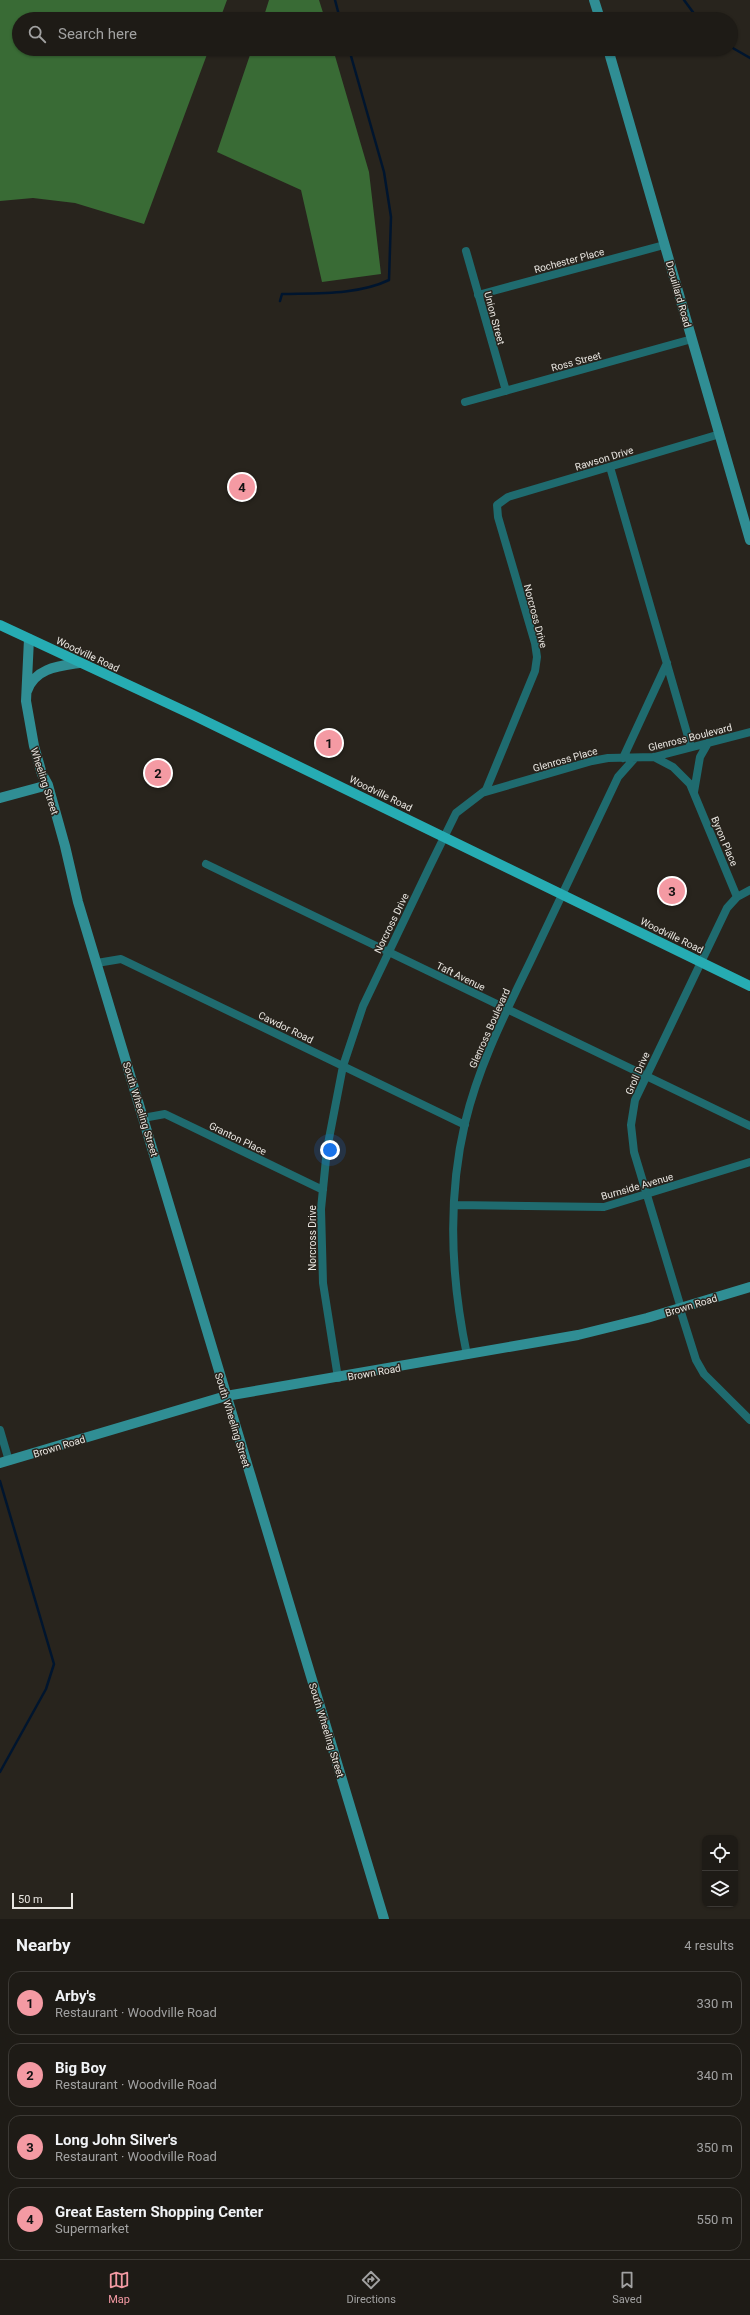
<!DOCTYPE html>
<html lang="en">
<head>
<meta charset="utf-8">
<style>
	:root { --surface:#1e1b16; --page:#2b2823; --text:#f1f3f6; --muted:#a1a1a1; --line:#3c3935; --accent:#f49aa3 }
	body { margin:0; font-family:Roboto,sans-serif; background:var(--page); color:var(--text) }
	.controls { position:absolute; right:12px; bottom:12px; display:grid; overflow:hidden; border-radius:8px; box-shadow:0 1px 3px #0004 }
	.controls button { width:36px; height:36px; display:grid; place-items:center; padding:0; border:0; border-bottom:1px solid var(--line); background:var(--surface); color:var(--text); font:20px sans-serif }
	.scale { position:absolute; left:12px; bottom:10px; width:61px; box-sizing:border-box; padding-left:4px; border:2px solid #e9e6e1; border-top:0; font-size:11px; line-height:14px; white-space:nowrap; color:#e9e6e1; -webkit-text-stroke:3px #28241d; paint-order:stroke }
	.you { position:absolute; left:330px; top:1150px; width:14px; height:14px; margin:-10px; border:3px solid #fff; border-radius:50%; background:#1a73e8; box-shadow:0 0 0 6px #1a73e833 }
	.badge { display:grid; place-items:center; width:26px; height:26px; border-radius:50%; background:var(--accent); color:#111; font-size:13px; font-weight:700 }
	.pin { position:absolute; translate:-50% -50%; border:2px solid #fff; box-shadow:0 1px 4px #0006 }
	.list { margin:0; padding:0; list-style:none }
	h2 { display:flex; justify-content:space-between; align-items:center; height:52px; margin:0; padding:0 16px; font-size:17px }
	h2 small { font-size:13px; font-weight:400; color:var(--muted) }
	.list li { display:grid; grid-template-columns:26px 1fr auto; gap:12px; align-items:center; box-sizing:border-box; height:64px; margin:0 8px 8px; padding:0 8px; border:1px solid var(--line); border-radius:12px }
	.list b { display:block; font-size:15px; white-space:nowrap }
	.list p { margin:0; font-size:13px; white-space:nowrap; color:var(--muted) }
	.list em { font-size:13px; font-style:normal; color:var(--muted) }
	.icon { flex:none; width:22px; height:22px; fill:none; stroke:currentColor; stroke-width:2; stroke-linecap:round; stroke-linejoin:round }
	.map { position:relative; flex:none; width:750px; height:1919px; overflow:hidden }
	.search { position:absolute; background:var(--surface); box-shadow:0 1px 3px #0004; left:12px; right:12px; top:12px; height:44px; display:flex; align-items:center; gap:10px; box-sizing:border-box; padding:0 14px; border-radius:22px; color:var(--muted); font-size:15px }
	.sheet { height:340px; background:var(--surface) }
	nav { display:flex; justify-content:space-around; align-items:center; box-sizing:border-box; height:56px; border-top:1px solid var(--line); background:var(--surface); font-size:11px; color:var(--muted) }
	nav a { display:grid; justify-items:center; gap:2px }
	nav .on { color:var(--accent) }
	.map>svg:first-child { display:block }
	.forest { fill:#396b35 }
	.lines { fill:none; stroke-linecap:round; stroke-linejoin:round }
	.stream { stroke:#00152e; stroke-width:2.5 }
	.street { stroke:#1f6b6f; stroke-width:8 }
	.secondary { stroke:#308e94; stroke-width:10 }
	.primary { stroke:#26acb3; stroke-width:10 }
	.labels { text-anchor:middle; stroke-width:3; stroke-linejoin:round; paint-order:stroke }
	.street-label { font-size:10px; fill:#e9e6e1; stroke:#28241d }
</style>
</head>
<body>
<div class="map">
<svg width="750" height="1919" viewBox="0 0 750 1919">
	<rect width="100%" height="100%" fill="#28241d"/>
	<path class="forest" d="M 0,0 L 227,0 L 220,19 L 19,19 L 19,49 L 209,49 L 144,224 L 75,203 L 33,198 L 0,201 Z
		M 269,0 L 319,0 L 325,19 L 263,19 Z
		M 252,49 L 333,49 L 369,172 L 381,274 L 322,282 L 301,190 L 217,152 Z"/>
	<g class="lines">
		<path class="stream" d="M 335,0 L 340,19
			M 684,0 L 698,19
			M 731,47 L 750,58
			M 280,301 L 282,294 C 317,293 358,295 389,280 L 391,217 L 384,172 L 349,49
			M 0,1481 L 54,1664 L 46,1689 L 0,1772"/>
		<path class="street" d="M 466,251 L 506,391
			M 478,295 L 664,245
			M 465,402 L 692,339
			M 610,467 L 691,747
			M 654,757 L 673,767 L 690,784 L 737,897
			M 623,758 L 667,663
			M 694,792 L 700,757 L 708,743
			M 482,793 L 592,761 L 608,758 L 654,757 L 750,732
			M 206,864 L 750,1126
			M 97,963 L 121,959 L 465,1125
			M 143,1118 L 165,1114 L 323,1190
			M 454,1205 L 604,1207 L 750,1162
			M 681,1308 L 634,1152 L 631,1125 L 635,1100 L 727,908 L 737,897 L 750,890
			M 680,1309 L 696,1360 L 704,1374 L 750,1420
			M 467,1355 C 451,1279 447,1200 465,1123 C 479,1064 506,1012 532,958 C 561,897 590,837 618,777 L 634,759
			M 338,1378 L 323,1283 L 321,1209 L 327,1149 L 343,1066 L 363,1006 L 429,868 L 456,813 L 486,790 L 535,671 L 537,657 L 535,643 L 498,517 L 497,505 L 508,497 L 720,434
			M 0,1430 L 9,1461"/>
		<path class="secondary" d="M 594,0 L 600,19
			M 608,49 L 750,540
			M 29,639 L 26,701 L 34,746 L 42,774 L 48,785 L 65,846 L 78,902 L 384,1919
			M 27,691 C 35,668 59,666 79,663
			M 0,798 L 48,785
			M 0,1463 L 226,1396 L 578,1335 L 647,1318 L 750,1287"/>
		<path class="primary" d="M 0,625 L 193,715 L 750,986"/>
	</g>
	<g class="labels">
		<g class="street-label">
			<text transform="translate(569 260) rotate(-15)" y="4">Rochester Place</text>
			<text transform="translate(679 294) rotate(74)" y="4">Drouillard Road</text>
			<text transform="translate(495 318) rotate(75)" y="4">Union Street</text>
			<text transform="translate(576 361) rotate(-15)" y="4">Ross Street</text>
			<text transform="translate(604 458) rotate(-17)" y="4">Rawson Drive</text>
			<text transform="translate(536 616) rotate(75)" y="4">Norcross Drive</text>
			<text transform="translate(88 654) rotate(25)" y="4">Woodville Road</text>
			<text transform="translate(690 737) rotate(-14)" y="4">Glenross Boulevard</text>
			<text transform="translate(565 759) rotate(-16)" y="4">Glenross Place</text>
			<text transform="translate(45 781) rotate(72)" y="4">Wheeling Street</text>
			<text transform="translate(381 793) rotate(26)" y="4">Woodville Road</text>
			<text transform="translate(725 841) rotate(67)" y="4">Byron Place</text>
			<text transform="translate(391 923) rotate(-64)" y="4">Norcross Drive</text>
			<text transform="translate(672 935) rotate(26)" y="4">Woodville Road</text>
			<text transform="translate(461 976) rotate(26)" y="4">Taft Avenue</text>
			<text transform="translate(286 1027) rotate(26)" y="4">Cawdor Road</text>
			<text transform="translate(489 1028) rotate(-66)" y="4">Glenross Boulevard</text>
			<text transform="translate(637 1073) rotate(-66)" y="4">Groll Drive</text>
			<text transform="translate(141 1109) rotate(73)" y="4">South Wheeling Street</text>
			<text transform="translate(238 1138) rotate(26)" y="4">Granton Place</text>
			<text transform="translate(637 1186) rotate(-16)" y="4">Burnside Avenue</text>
			<text transform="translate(312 1238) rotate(-90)" y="4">Norcross Drive</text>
			<text transform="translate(691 1305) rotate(-17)" y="4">Brown Road</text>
			<text transform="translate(374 1372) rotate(-10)" y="4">Brown Road</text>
			<text transform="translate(233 1420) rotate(73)" y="4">South Wheeling Street</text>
			<text transform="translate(59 1446) rotate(-17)" y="4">Brown Road</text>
			<text transform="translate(327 1730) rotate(73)" y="4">South Wheeling Street</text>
		</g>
	</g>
</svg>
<div class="controls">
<button><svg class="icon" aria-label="locate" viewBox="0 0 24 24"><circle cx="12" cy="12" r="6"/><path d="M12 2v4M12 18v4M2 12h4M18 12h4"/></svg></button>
<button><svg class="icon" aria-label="layers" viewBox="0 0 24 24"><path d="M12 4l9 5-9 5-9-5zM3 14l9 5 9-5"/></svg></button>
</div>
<div class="scale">50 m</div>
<div class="you"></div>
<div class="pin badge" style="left:329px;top:743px">1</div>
<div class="pin badge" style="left:158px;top:773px">2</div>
<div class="pin badge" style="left:672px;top:891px">3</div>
<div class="pin badge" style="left:242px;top:487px">4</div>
<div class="search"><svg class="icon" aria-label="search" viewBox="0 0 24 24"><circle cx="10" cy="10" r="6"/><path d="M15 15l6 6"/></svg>Search here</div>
</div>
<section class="sheet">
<h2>Nearby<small>4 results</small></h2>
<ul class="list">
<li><span class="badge">1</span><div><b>Arby's</b><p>Restaurant · Woodville Road</p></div><em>330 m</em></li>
<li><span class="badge">2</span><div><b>Big Boy</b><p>Restaurant · Woodville Road</p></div><em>340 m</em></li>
<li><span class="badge">3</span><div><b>Long John Silver's</b><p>Restaurant · Woodville Road</p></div><em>350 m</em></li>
<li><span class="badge">4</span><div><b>Great Eastern Shopping Center</b><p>Supermarket</p></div><em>550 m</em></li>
</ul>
</section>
<nav>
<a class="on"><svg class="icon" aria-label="map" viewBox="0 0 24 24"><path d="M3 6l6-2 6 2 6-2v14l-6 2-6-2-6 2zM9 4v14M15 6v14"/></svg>Map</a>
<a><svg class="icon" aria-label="directions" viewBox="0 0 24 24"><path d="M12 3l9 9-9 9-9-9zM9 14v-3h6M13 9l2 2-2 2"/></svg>Directions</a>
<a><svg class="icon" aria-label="saved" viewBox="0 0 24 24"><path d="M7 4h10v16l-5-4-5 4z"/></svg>Saved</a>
</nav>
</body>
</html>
